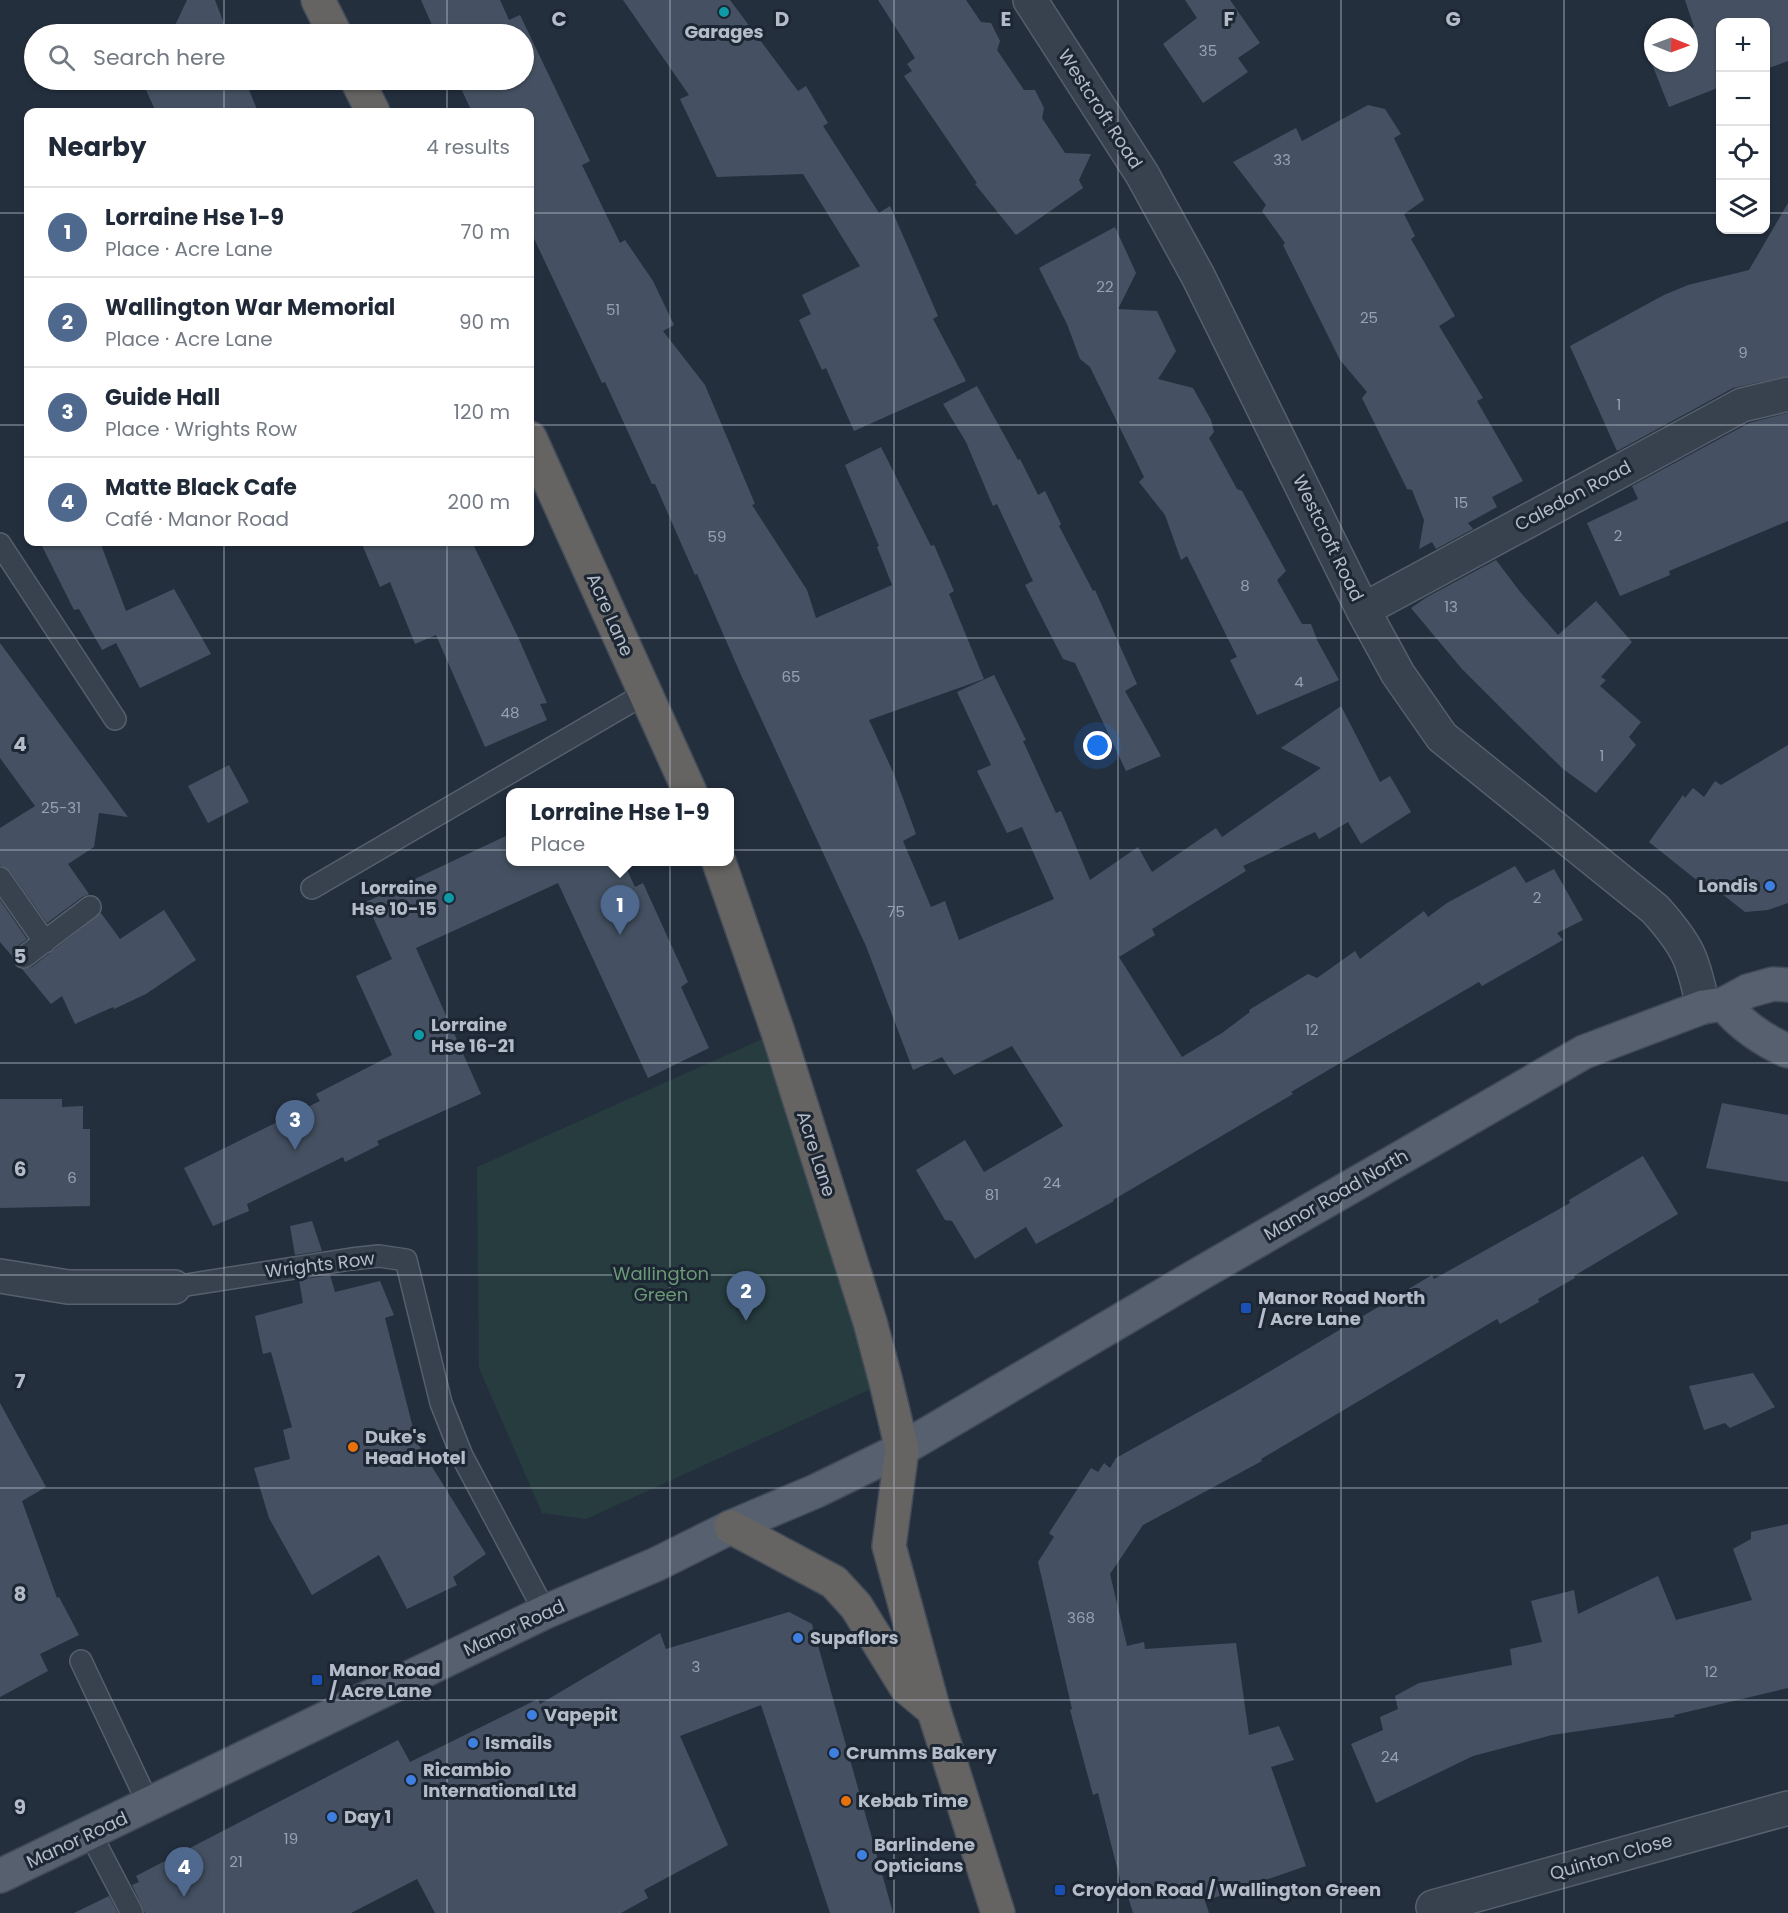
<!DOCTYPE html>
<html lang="en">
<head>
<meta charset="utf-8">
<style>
	:root { --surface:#fff; --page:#f6f6f7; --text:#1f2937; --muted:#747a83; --line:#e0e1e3; --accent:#4f688e }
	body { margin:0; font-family:Poppins,sans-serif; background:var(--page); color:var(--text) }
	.controls { position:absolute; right:18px; top:18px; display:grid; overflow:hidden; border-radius:12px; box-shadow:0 2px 4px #0004 }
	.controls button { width:54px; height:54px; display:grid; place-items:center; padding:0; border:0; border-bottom:2px solid var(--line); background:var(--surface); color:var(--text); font:30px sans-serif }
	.compass { position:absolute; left:1644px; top:18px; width:54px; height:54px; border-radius:50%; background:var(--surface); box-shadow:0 2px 4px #0004; rotate:91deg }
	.you { position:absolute; left:1098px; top:746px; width:21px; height:21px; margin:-15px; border:4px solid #fff; border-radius:50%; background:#1a73e8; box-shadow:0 0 0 9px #1a73e833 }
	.badge { display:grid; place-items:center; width:39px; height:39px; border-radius:50%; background:var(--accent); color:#fff; font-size:20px; font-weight:700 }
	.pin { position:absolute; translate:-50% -50px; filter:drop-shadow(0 2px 3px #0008) }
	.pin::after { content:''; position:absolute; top:32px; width:21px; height:18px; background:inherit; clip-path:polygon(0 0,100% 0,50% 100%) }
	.popup { position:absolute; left:506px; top:788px; width:228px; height:78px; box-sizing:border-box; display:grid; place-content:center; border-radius:12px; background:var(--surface); filter:drop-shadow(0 2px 4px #0005); font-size:20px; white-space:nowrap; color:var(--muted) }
	.popup b { font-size:22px; color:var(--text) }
	.popup::after { content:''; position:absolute; left:50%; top:100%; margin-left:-12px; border:12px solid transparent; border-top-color:var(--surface) }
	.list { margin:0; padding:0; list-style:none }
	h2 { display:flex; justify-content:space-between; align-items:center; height:78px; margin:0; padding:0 24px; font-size:26px }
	h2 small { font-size:20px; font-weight:400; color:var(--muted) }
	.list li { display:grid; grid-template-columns:39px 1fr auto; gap:18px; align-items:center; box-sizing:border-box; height:90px; padding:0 24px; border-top:2px solid var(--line) }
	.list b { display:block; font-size:22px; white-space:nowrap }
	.list p { margin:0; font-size:20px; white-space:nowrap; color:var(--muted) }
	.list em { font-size:20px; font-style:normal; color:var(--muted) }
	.icon { flex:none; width:33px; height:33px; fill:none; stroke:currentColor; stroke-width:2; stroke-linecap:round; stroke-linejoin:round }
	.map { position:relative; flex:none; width:1788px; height:1913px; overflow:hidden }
	.search { position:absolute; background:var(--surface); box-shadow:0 2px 4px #0004; left:24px; top:24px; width:510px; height:66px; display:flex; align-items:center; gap:15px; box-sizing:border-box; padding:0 21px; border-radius:33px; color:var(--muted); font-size:22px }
	.panel { position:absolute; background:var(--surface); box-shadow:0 2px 4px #0004; left:24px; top:108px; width:510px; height:438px; border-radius:12px }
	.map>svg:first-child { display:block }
	.green { fill:#263c3f }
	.building { fill:#455162 }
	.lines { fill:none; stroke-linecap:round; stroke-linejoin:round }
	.service-casing { stroke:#565f6c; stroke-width:24 }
	.minor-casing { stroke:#565f6c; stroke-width:36 }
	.primary-casing { stroke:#414a57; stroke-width:36 }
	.trunk-casing { stroke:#434c59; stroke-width:36 }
	.service { stroke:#38414e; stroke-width:21 }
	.minor { stroke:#38414e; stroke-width:33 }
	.primary { stroke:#56606e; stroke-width:33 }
	.trunk { stroke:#656462; stroke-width:33 }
	.grid { fill:none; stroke:#b4bcc9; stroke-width:1.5; stroke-opacity:0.55 }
	.culture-dot { fill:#0f9aa8; stroke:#1d2633; stroke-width:2 }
	.shop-dot { fill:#3f7fe0; stroke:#1d2633; stroke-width:2 }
	.transit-dot { fill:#1a4fb4; stroke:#1d2633; stroke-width:2 }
	.food-dot { fill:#e8710a; stroke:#1d2633; stroke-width:2 }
	.labels { text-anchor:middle; stroke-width:6; stroke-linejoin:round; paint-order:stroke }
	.number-label { font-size:15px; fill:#98a1af }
	.poi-label { font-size:18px; font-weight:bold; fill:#b4bcc9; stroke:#1d2633; text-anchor:start }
	.street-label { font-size:18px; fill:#b4bcc9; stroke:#1d2633 }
	.park-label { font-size:18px; fill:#6b9a76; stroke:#1d2633 }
	.grid-label { font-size:20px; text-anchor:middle; font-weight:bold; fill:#b4bcc9; stroke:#1d2633; stroke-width:6; stroke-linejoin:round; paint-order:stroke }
</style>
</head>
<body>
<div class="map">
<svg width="1788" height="1913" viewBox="0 0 1788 1913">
	<rect width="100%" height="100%" fill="#242f3e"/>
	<path class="green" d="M 769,1036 L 886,1382 L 586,1519 L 542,1513 L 479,1368 L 477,1167 Z"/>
	<path class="building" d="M 187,0 L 215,0 L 228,34 L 171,34 Z
		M 421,0 L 500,0 L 509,20 L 520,15 L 590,161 L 582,165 L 620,243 L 625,240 L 653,281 L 674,325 L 663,331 L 705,385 L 755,504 L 752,505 L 807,590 L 816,618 L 892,585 L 877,547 L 879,546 L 845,465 L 881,447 L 931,546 L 934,545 L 954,591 L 949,594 L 984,679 L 869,720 L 894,774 L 916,834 L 903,841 L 931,907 L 945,901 L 959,940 L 1054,899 L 1022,827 L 1007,833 L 977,771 L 991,765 L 957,692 L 994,675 L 1026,740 L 1023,741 L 1056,813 L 1061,811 L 1090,880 L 1138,847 L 1152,872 L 1216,828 L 1222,837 L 1321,768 L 1281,748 L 1341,706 L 1380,782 L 1390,776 L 1411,812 L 1361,844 L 1348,822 L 1319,839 L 1315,832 L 1243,866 L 1246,871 L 1152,929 L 1155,935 L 1119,957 L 1182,1057 L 1222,1033 L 1250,1012 L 1249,1010 L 1308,974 L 1317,978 L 1355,951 L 1360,959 L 1424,911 L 1428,917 L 1447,903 L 1515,866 L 1526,883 L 1554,869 L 1583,920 L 1557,933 L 1563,940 L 1482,986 L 1479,982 L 1359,1052 L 1291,1092 L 1293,1094 L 1113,1200 L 1114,1201 L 1036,1244 L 1026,1227 L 975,1259 L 952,1221 L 945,1220 L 916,1170 L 965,1140 L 984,1172 L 1063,1126 L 1012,1046 L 954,1075 L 942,1057 L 913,1070 L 866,946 L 741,675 L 697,574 L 695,575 L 655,484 L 652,484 L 605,382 L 602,383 L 530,230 L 530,112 L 472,112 L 457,80 L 524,80 L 524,34 L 436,34 Z
		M 623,0 L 730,0 L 798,91 L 806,86 L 828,123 L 823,126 L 879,213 L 890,206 L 938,316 L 933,319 L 966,381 L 854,431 L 826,368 L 822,370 L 799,320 L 811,314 L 802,295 L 860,266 L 803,174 L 717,177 L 680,99 L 689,95 Z
		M 878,0 L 966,0 L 981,22 L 991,23 L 1000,41 L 997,50 L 1024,90 L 1035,90 L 1044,108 L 1042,118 L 1065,153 L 1091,154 L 1079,180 L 1083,188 L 1016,235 L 975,184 L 977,183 L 904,76 L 912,71 L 907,64 L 915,58 Z
		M 1185,0 L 1230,0 L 1260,43 L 1238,58 L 1248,72 L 1203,103 L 1163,44 L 1197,18 Z
		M 1685,0 L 1788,0 L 1788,61 L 1766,69 L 1766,22 L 1720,22 L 1720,87 L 1669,107 L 1646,49 L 1653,46 L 1653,63 L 1689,63 L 1689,30 L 1694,27 Z
		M 151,80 L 245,80 L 258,112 L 156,112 L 146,90 Z
		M 1368,105 L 1385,109 L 1401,134 L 1394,138 L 1424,200 L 1404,214 L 1415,236 L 1411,239 L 1455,316 L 1439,326 L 1483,398 L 1477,401 L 1523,481 L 1492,497 L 1497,507 L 1468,523 L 1473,529 L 1436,549 L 1432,542 L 1419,549 L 1424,520 L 1412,490 L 1407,489 L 1362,398 L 1367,392 L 1340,360 L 1283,245 L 1285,243 L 1262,211 L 1266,205 L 1233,162 L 1296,128 L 1302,141 Z
		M 1788,203 L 1788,376 L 1733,388 L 1617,451 L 1570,346 L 1664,295 L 1688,285 L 1749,270 Z
		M 1115,227 L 1136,273 L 1118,309 L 1157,311 L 1176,351 L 1158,379 L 1193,388 L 1211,420 L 1214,432 L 1209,438 L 1237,489 L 1242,491 L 1286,571 L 1277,580 L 1302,624 L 1311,624 L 1318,642 L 1339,680 L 1257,715 L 1230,660 L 1237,657 L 1187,556 L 1181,560 L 1165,515 L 1139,482 L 1144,477 L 1090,367 L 1080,359 L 1067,324 L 1039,268 Z
		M 977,386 L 1018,460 L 1020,459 L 1038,495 L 1045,491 L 1061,524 L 1059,526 L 1093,591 L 1095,590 L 1137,684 L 1125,691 L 1161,756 L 1126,771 L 1075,663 L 1063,659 L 1025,585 L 1033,581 L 997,504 L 993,506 L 966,442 L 943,404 Z
		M 1788,413 L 1788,521 L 1669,571 L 1670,575 L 1620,596 L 1587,523 L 1638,499 L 1632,486 L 1749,423 Z
		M 40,542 L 100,542 L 126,611 L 174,589 L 211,654 L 140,688 L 116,643 L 102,650 L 79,609 L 74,610 Z
		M 361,542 L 472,542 L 518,637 L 547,703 L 540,704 L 547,720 L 485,747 L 436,635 L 415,644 L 390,582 L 380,587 Z
		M 1496,560 L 1521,593 L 1558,635 L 1596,601 L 1632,642 L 1601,677 L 1606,680 L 1600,686 L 1641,722 L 1629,737 L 1636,745 L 1596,793 L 1563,769 L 1512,719 L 1462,669 L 1411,608 L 1427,597 Z
		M 0,643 L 128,817 L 99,813 L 94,847 L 68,864 L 89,894 L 82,897 L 47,923 L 10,871 L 0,865 L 0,828 L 35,806 L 0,758 Z
		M 1788,745 L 1788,903 L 1768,910 L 1745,912 L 1712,886 L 1709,890 L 1649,842 L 1683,795 L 1685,798 L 1693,788 L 1704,797 L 1715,781 L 1721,785 Z
		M 229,765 L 249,802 L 208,823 L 188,786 Z
		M 510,834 L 510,861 L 623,861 L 635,887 L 643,883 L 688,982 L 681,987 L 709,1048 L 648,1078 L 558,883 L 416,948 L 481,1094 L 377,1141 L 379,1145 L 345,1162 L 343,1157 L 247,1204 L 249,1211 L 213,1226 L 184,1168 L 320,1101 L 316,1094 L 392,1055 L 356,976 L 392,959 L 366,902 Z
		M 0,900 L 27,939 L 16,947 L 12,956 L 0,942 Z
		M 164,910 L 196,960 L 146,994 L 114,1009 L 113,1007 L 75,1024 L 62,996 L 51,1004 L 22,969 L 32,967 L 101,913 L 120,939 Z
		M 0,1099 L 62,1099 L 62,1107 L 83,1106 L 83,1129 L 90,1129 L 90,1206 L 0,1208 Z
		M 1722,1103 L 1788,1115 L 1788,1182 L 1706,1168 Z
		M 1643,1156 L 1678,1214 L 1574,1276 L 1575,1278 L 1538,1299 L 1539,1302 L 1500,1324 L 1497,1319 L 1261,1459 L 1262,1461 L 1143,1525 L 1110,1574 L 1127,1646 L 1144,1642 L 1145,1649 L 1236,1643 L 1249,1735 L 1279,1726 L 1294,1760 L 1271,1767 L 1306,1866 L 1205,1901 L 1209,1913 L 1133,1913 L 1125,1887 L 1122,1887 L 1098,1793 L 1093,1795 L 1070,1710 L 1072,1709 L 1038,1562 L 1054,1537 L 1049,1533 L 1091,1468 L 1098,1472 L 1104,1463 L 1110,1468 L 1116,1458 L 1240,1389 L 1432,1275 L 1434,1279 L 1570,1203 L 1569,1200 Z
		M 312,1221 L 322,1251 L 295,1255 L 290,1226 Z
		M 330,1275 L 335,1292 L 380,1281 L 394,1315 L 385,1318 L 415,1436 L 413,1436 L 486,1554 L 453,1577 L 457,1585 L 407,1609 L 379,1555 L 312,1595 L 269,1518 L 254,1468 L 290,1459 L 283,1430 L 292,1427 L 271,1352 L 263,1354 L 255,1316 L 303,1303 L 299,1280 Z
		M 1753,1373 L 1775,1407 L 1730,1428 L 1725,1423 L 1704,1430 L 1689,1386 Z
		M 0,1403 L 46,1487 L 22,1501 L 57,1598 L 59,1597 L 79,1635 L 40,1654 L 48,1671 L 0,1697 Z
		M 1788,1524 L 1788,1688 L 1674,1715 L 1675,1717 L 1552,1735 L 1473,1756 L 1376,1803 L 1351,1744 L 1383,1730 L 1380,1717 L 1398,1709 L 1395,1696 L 1419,1683 L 1512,1665 L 1510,1649 L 1542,1642 L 1531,1601 L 1574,1590 L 1578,1614 L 1658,1576 L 1676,1620 L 1752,1600 L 1733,1549 L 1751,1539 L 1751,1532 Z
		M 789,1612 L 812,1624 L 893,1913 L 830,1913 L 761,1705 L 680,1736 L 728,1845 L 644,1890 L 648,1898 L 621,1913 L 435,1913 L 417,1879 L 351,1913 L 145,1913 L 132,1885 L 139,1882 L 136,1876 L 398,1740 L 410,1762 L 538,1699 L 540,1704 L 660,1633 L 666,1649 Z
		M 109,1896 L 118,1913 L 74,1913 Z"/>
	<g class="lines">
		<g class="service-casing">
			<path id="service" d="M 0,544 L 115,719
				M 0,878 L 45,942
				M 312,888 L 646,693
				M 24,957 L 90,907
				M 174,1287 L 351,1259 L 379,1256 L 406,1260 L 441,1403 L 462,1456 L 545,1612
				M 81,1661 L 149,1805
				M 90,1833 L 132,1913"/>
		</g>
		<g class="minor-casing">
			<path id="minor" d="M 1030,0 L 1142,174 L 1198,276 L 1363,610 L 1398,674 L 1442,737 L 1655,909 C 1688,946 1693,958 1703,1007
				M 1363,610 L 1742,405 L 1788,394
				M 0,1276 L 68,1287 L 174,1287
				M 1433,1907 L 1788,1808"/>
		</g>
		<g class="primary-casing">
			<path id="primary" d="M 1724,1004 C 1740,1024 1764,1041 1788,1051
				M 0,1876 L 545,1612 L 657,1564 L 731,1527 L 816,1491 L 902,1449 L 1196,1276 L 1584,1052 L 1703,1007 L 1724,1004 L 1748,991 L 1773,984 L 1788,985"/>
		</g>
		<g class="trunk-casing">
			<path id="trunk" d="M 318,0 L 335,34
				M 357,80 L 373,112
				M 530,438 L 690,792
				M 719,862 L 778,1032 L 870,1322 L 886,1382 L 902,1449 L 889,1546 L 934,1711 L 998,1913
				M 731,1527 L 834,1582 L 856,1606 L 906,1687 L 930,1707"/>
		</g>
		<use href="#service" class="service"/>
		<use href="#minor" class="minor"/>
		<use href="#primary" class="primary"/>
		<use href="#trunk" class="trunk"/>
	</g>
	<path class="grid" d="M 224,0 L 224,34M 447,0 L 447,34M 670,0 L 670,1913M 894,0 L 894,1913M 1118,0 L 1118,1913M 1341,0 L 1341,1913M 1564,0 L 1564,1913M 224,80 L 224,112M 447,80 L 447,112M 0,213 L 28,213M 530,213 L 1720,213M 1766,213 L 1788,213M 0,425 L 28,425M 530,425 L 1788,425M 224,542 L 224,1913M 447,542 L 447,1913M 0,638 L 1788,638M 0,850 L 1788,850M 0,1063 L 1788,1063M 0,1275 L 1788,1275M 0,1488 L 1788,1488M 0,1700 L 1788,1700"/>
	<g class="culture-dot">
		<circle cx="724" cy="12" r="6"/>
		<circle cx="449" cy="898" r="6"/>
		<circle cx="419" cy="1035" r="6"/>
	</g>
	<g class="shop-dot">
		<circle cx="1770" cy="886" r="6"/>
		<circle cx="798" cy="1638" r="6"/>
		<circle cx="532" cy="1715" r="6"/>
		<circle cx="473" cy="1743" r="6"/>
		<circle cx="834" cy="1753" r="6"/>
		<circle cx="411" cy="1780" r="6"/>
		<circle cx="332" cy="1817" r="6"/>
		<circle cx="862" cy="1855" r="6"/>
	</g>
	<g class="transit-dot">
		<rect x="1240" y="1302" width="12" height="12" rx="3"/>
		<rect x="311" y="1674" width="12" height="12" rx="3"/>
		<rect x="1054" y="1884" width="12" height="12" rx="3"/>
	</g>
	<g class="food-dot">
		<circle cx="353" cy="1447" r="6"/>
		<circle cx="846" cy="1801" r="6"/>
	</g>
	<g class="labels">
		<g class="number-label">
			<text x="1208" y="56">35</text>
			<text x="1282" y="165">33</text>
			<text x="1105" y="292">22</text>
			<text x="613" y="315">51</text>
			<text x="1369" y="323">25</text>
			<text x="1743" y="358">9</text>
			<text x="1619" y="410">1</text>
			<text x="1461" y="508">15</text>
			<text x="1618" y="541">2</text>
			<text x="717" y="542">59</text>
			<text x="1245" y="591">8</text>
			<text x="1451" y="612">13</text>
			<text x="791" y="682">65</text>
			<text x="1299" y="687">4</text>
			<text x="510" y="718">48</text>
			<text x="1602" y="761">1</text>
			<text x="61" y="813">25-31</text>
			<text x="1537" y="903">2</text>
			<text x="896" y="917">75</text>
			<text x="1312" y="1035">12</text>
			<text x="72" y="1183">6</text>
			<text x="1052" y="1188">24</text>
			<text x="992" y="1200">81</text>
			<text x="1081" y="1623">368</text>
			<text x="696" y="1672">3</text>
			<text x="1711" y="1677">12</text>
			<text x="1390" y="1762">24</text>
			<text x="291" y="1844">19</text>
			<text x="236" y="1867">21</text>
		</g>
		<g class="poi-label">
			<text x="724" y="38" text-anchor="middle">Garages</text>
			<text x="1758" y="892" text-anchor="end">Londis</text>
			<text x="437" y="894" text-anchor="end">Lorraine<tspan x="437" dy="21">Hse 10-15</tspan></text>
			<text x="431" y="1031">Lorraine<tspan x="431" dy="21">Hse 16-21</tspan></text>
			<text x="1258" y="1304">Manor Road North<tspan x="1258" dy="21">/ Acre Lane</tspan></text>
			<text x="365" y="1443">Duke's<tspan x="365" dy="21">Head Hotel</tspan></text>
			<text x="810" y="1644">Supaflors</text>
			<text x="329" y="1676">Manor Road<tspan x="329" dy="21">/ Acre Lane</tspan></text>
			<text x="544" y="1721">Vapepit</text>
			<text x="485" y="1749">Ismails</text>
			<text x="846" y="1759">Crumms Bakery</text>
			<text x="423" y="1776">Ricambio<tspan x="423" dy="21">International Ltd</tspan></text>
			<text x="858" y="1807">Kebab Time</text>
			<text x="344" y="1823">Day 1</text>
			<text x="874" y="1851">Barlindene<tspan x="874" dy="21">Opticians</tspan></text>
			<text x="1072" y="1896">Croydon Road / Wallington Green</text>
		</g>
		<g class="street-label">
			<text transform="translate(1100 109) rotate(57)" y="6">Westcroft Road</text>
			<text transform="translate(1573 496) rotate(-28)" y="6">Caledon Road</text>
			<text transform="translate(1328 538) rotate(64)" y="6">Westcroft Road</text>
			<text transform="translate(610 615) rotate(66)" y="6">Acre Lane</text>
			<text transform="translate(816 1154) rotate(72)" y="6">Acre Lane</text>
			<text transform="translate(1336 1195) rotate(-30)" y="6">Manor Road North</text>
			<text transform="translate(320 1265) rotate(-7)" y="6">Wrights Row</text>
			<text transform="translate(514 1628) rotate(-25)" y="6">Manor Road</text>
			<text transform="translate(77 1840) rotate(-25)" y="6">Manor Road</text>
			<text transform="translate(1611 1857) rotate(-16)" y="6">Quinton Close</text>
		</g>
		<g class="park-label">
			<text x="661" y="1280">Wallington<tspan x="661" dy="21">Green</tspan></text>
		</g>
	</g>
	<g class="grid-label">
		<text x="559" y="26">C</text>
		<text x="782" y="26">D</text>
		<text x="1006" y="26">E</text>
		<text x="1229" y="26">F</text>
		<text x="1453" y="26">G</text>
		<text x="20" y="751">4</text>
		<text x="20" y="963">5</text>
		<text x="20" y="1176">6</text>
		<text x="20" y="1388">7</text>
		<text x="20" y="1601">8</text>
		<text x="20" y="1814">9</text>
	</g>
</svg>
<div class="controls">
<button>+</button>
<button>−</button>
<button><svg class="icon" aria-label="locate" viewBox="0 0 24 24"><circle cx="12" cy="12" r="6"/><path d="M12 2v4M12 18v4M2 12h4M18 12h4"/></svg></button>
<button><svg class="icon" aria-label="layers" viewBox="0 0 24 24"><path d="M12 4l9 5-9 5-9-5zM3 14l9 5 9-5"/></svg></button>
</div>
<svg class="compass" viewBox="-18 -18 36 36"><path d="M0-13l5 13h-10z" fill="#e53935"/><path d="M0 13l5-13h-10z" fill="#747a83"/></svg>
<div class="you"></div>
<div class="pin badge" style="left:620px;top:935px">1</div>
<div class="popup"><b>Lorraine Hse 1-9</b>Place</div>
<div class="pin badge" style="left:746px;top:1321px">2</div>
<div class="pin badge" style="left:295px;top:1150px">3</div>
<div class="pin badge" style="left:184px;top:1897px">4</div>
<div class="search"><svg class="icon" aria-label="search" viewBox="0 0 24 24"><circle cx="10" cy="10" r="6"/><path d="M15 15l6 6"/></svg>Search here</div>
<section class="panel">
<h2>Nearby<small>4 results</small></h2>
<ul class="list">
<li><span class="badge">1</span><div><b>Lorraine Hse 1-9</b><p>Place · Acre Lane</p></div><em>70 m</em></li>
<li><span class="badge">2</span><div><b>Wallington War Memorial</b><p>Place · Acre Lane</p></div><em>90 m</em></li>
<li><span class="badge">3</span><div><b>Guide Hall</b><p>Place · Wrights Row</p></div><em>120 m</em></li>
<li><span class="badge">4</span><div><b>Matte Black Cafe</b><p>Café · Manor Road</p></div><em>200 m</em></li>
</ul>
</section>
</div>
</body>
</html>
